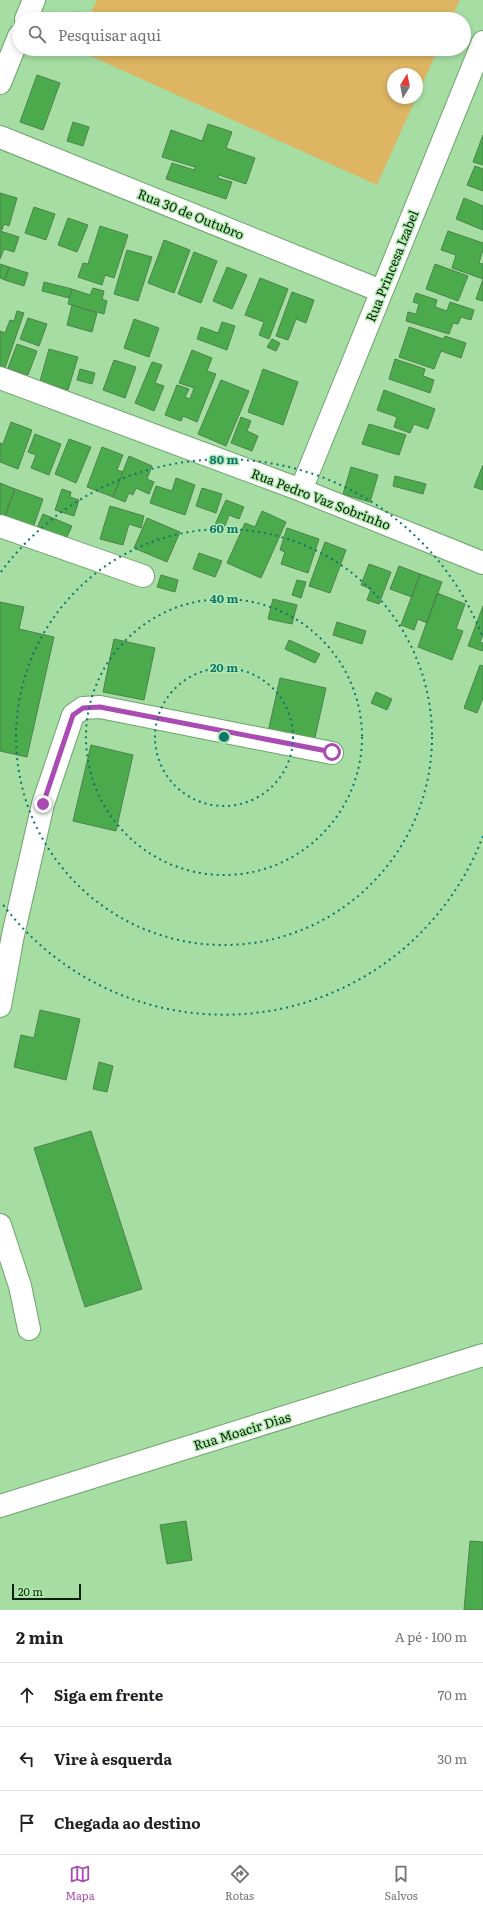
<!DOCTYPE html>
<html lang="pt">
<head>
<meta charset="utf-8">
<style>
	:root { --surface:#fff; --page:#f2f2f2; --text:#202124; --muted:#757577; --line:#e0e0e0; --accent:#aa4bb4 }
	body { margin:0; font-family:Literata,serif; background:var(--page); color:var(--text) }
	.compass { position:absolute; left:387px; top:68px; width:36px; height:36px; border-radius:50%; background:var(--surface); box-shadow:0 2px 6px #0003; rotate:10deg }
	.scale { position:absolute; left:12px; bottom:10px; width:69px; box-sizing:border-box; padding-left:4px; border:2px solid #0d220d; border-top:0; font-size:11px; line-height:14px; white-space:nowrap; color:#0d220d; -webkit-text-stroke:3px #b2ebb0; paint-order:stroke }
	.stop { position:absolute; width:12px; height:12px; margin:-9px; border:3px solid #aa4bb4; border-radius:50%; background:#fff }
	.stop.end { background:#aa4bb4; border-color:#fff; box-shadow:0 1px 4px #0008 }
	.list { margin:0; padding:0; list-style:none }
	h2 { display:flex; justify-content:space-between; align-items:center; height:52px; margin:0; padding:0 16px; font-size:17px }
	h2 small { font-size:13px; font-weight:400; color:var(--muted) }
	.list li { display:grid; grid-template-columns:26px 1fr auto; gap:12px; align-items:center; box-sizing:border-box; height:64px; padding:0 16px; border-top:1px solid var(--line) }
	.list b { display:block; font-size:15px; white-space:nowrap }
	.list em { font-size:13px; font-style:normal; color:var(--muted) }
	.icon { flex:none; width:22px; height:22px; fill:none; stroke:currentColor; stroke-width:2; stroke-linecap:round; stroke-linejoin:round }
	.map { position:relative; flex:none; width:483px; height:1610px; overflow:hidden }
	.search { position:absolute; background:var(--surface); box-shadow:0 2px 6px #0003; left:12px; right:12px; top:12px; height:44px; display:flex; align-items:center; gap:10px; box-sizing:border-box; padding:0 14px; border-radius:22px; color:var(--muted); font-size:15px }
	.sheet { height:244px; background:var(--surface) }
	nav { display:flex; justify-content:space-around; align-items:center; box-sizing:border-box; height:56px; border-top:1px solid var(--line); background:var(--surface); font-size:11px; color:var(--muted) }
	nav a { display:grid; justify-items:center; gap:2px }
	nav .on { color:var(--accent) }
	.map>svg:first-child { display:block }
	.green { fill:#ddb563 }
	.building { fill:#4bab4c; stroke:#4e824d }
	.lines { fill:none; stroke-linecap:round; stroke-linejoin:round }
	.minor-casing { stroke:#6da36c; stroke-width:24 }
	.minor { stroke:#fff; stroke-width:22 }
	.route { stroke:#aa4bb4; stroke-width:5 }
	.ring { fill:none; stroke:#0f766e; stroke-width:2; stroke-dasharray:2 4 }
	.labels { text-anchor:middle; stroke-width:3; stroke-linejoin:round; paint-order:stroke }
	.street-label { font-size:13px; fill:#0d220d; stroke:#b2ebb0 }
	.centre { fill:#0f766e; stroke:#b2ebb0; stroke-width:2 }
	.ring-label { font-size:12px; text-anchor:middle; font-weight:bold; fill:#0f766e; stroke:#b2ebb0; stroke-width:3; stroke-linejoin:round; paint-order:stroke }
</style>
</head>
<body>
<div class="map">
<svg width="483" height="1610" viewBox="0 0 483 1610">
	<rect width="100%" height="100%" fill="#a5dda3"/>
	<path class="green" d="M 97,0 L 460,0 L 451,19 L 88,19 Z
		M 75,49 L 438,49 L 417,96 L 417,74 L 393,74 L 393,98 L 416,98 L 377,185 Z"/>
	<path class="building" d="M 37,75 L 60,83 L 43,130 L 20,122 Z
		M 73,122 L 89,127 L 83,146 L 67,141 Z
		M 208,124 L 232,132 L 226,148 L 255,158 L 246,184 L 219,175 L 218,178 L 232,182 L 226,199 L 166,179 L 172,163 L 194,170 L 195,167 L 162,157 L 171,130 L 202,141 Z
		M 483,135 L 483,165 L 473,162 Z
		M 475,166 L 483,169 L 483,191 L 467,185 Z
		M 0,193 L 17,198 L 9,226 L 4,224 L 2,230 L 0,230 Z
		M 464,198 L 483,206 L 483,230 L 456,219 Z
		M 34,207 L 55,214 L 46,240 L 25,233 Z
		M 68,218 L 88,225 L 77,252 L 58,245 Z
		M 100,226 L 128,235 L 114,278 L 105,275 L 102,285 L 78,277 L 83,263 L 88,264 Z
		M 0,231 L 19,237 L 14,252 L 4,249 L 0,259 Z
		M 448,231 L 483,243 L 483,250 L 479,263 L 483,264 L 483,279 L 452,268 L 456,255 L 441,250 Z
		M 164,240 L 190,250 L 174,293 L 148,283 Z
		M 127,250 L 152,257 L 138,301 L 114,294 Z
		M 194,252 L 217,261 L 201,303 L 178,294 Z
		M 0,264 L 9,267 L 5,280 L 0,278 Z
		M 435,264 L 468,276 L 458,301 L 426,289 Z
		M 9,267 L 28,273 L 24,286 L 5,280 Z
		M 227,267 L 247,275 L 232,309 L 213,301 Z
		M 260,278 L 288,289 L 269,339 L 259,335 L 264,322 L 245,315 Z
		M 483,279 L 483,301 L 476,299 Z
		M 44,282 L 72,289 L 69,298 L 42,291 Z
		M 93,288 L 104,291 L 102,299 L 107,301 L 104,314 L 68,304 L 72,289 L 90,295 Z
		M 292,292 L 314,300 L 306,323 L 296,319 L 288,340 L 276,336 Z
		M 416,293 L 437,300 L 435,307 L 447,311 L 450,302 L 474,310 L 471,320 L 461,317 L 458,324 L 453,323 L 449,334 L 406,321 L 408,312 L 416,314 L 419,304 L 413,302 Z
		M 72,305 L 97,313 L 92,332 L 67,325 Z
		M 17,311 L 24,313 L 5,368 L 0,366 L 0,331 L 5,333 L 10,320 L 14,321 Z
		M 28,318 L 47,324 L 39,346 L 20,339 Z
		M 134,319 L 159,328 L 149,357 L 124,348 Z
		M 222,322 L 235,326 L 227,350 L 197,339 L 201,327 L 218,333 Z
		M 409,327 L 443,339 L 445,336 L 466,343 L 461,358 L 441,351 L 434,369 L 399,357 Z
		M 272,339 L 280,343 L 276,351 L 267,347 Z
		M 17,344 L 37,351 L 28,375 L 8,368 Z
		M 49,349 L 78,357 L 68,390 L 40,381 Z
		M 192,350 L 212,358 L 207,371 L 216,374 L 197,422 L 183,416 L 181,421 L 165,415 L 177,385 L 189,389 L 185,397 L 190,399 L 194,388 L 179,383 Z
		M 395,359 L 425,369 L 423,376 L 434,380 L 430,393 L 389,379 Z
		M 114,360 L 136,367 L 125,398 L 103,390 Z
		M 152,362 L 162,365 L 155,383 L 164,386 L 154,411 L 135,403 Z
		M 80,369 L 95,373 L 92,384 L 77,380 Z
		M 263,369 L 298,382 L 283,425 L 248,412 Z
		M 221,380 L 249,391 L 226,446 L 198,434 Z
		M 384,390 L 435,409 L 428,429 L 414,424 L 410,433 L 394,427 L 397,417 L 377,410 Z
		M 241,417 L 251,421 L 247,431 L 258,436 L 252,451 L 231,443 Z
		M 11,422 L 32,430 L 18,469 L 0,462 L 0,443 L 3,444 Z
		M 369,424 L 406,435 L 399,455 L 362,444 Z
		M 35,434 L 61,444 L 49,475 L 31,468 L 36,455 L 28,452 Z
		M 69,439 L 91,447 L 76,483 L 55,474 Z
		M 102,447 L 123,455 L 117,470 L 123,472 L 113,497 L 87,487 Z
		M 129,456 L 152,466 L 147,479 L 154,482 L 149,494 L 136,488 L 133,495 L 129,493 L 125,502 L 113,497 Z
		M 483,465 L 483,490 L 474,487 Z
		M 351,467 L 378,475 L 370,502 L 343,494 Z
		M 395,476 L 426,484 L 423,494 L 393,486 Z
		M 176,478 L 195,485 L 185,515 L 150,503 L 156,486 L 172,491 Z
		M 0,483 L 15,489 L 4,518 L 0,516 Z
		M 202,488 L 222,494 L 216,513 L 196,506 Z
		M 15,489 L 43,499 L 33,528 L 4,518 Z
		M 62,489 L 71,492 L 70,497 L 79,500 L 74,516 L 55,510 Z
		M 226,500 L 244,507 L 239,519 L 229,515 L 223,531 L 214,527 Z
		M 110,506 L 144,516 L 141,528 L 129,524 L 123,545 L 100,539 Z
		M 262,511 L 286,522 L 261,578 L 227,563 L 245,523 L 255,527 Z
		M 43,514 L 72,526 L 62,548 L 34,535 Z
		M 147,518 L 180,532 L 167,562 L 134,548 Z
		M 287,528 L 319,539 L 308,573 L 281,564 L 285,552 L 280,550 Z
		M 325,542 L 346,550 L 330,593 L 309,586 Z
		M 199,553 L 222,561 L 215,577 L 193,569 Z
		M 369,564 L 391,572 L 379,604 L 367,600 L 371,589 L 361,585 Z
		M 399,566 L 420,574 L 412,597 L 390,589 Z
		M 420,574 L 442,582 L 427,623 L 418,619 L 414,630 L 401,625 Z
		M 161,575 L 178,580 L 175,592 L 157,587 Z
		M 297,580 L 306,582 L 301,598 L 292,595 Z
		M 437,593 L 465,604 L 456,629 L 463,631 L 452,660 L 418,647 Z
		M 273,599 L 297,605 L 292,624 L 268,619 Z
		M 0,602 L 24,607 L 19,629 L 54,637 L 27,757 L 0,751 Z
		M 483,606 L 483,635 L 480,642 L 483,643 L 483,651 L 468,646 Z
		M 337,622 L 366,631 L 362,644 L 333,635 Z
		M 114,639 L 155,648 L 144,700 L 103,692 Z
		M 289,640 L 320,654 L 315,663 L 285,649 Z
		M 480,665 L 483,666 L 483,698 L 477,713 L 464,708 Z
		M 280,678 L 326,688 L 314,742 L 268,732 Z
		M 376,692 L 392,699 L 387,710 L 371,703 Z
		M 91,745 L 133,755 L 116,831 L 73,821 Z
		M 40,1010 L 80,1019 L 66,1080 L 14,1067 L 21,1035 L 34,1038 Z
		M 99,1062 L 113,1066 L 107,1092 L 93,1089 Z
		M 91,1131 L 142,1289 L 85,1307 L 34,1148 Z
		M 186,1521 L 192,1560 L 167,1564 L 160,1525 Z
		M 470,1541 L 483,1542 L 483,1610 L 464,1610 Z"/>
	<g class="lines">
		<g class="minor-casing">
			<path id="minor" d="M 26,19 L 34,0
				M 0,83 L 19,36
				M 0,137 L 381,291
				M 0,378 L 301,490 L 483,563
				M 301,490 L 483,42
				M 0,526 L 143,576
				M 0,1006 L 13,935 L 43,804 L 73,715 L 83,708 L 100,707 L 332,753
				M 0,1225 L 20,1286 L 29,1329
				M 0,1506 L 483,1355"/>
		</g>
		<use href="#minor" class="minor"/>
	</g>
	<g class="lines">
		<path class="route" d="M 43,804 L 73,715 L 83,708 L 100,707 L 332,752"/>
	</g>
	<g class="ring">
		<circle cx="224" cy="737" r="69"/>
		<circle cx="224" cy="737" r="138"/>
		<circle cx="224" cy="737" r="208"/>
		<path d="M483 836A277 277 0 0 1 1 902M1 572A277 277 0 0 1 483 638"/>
	</g>
	<g class="labels">
		<g class="street-label">
			<text transform="translate(191 214) rotate(22)" y="5">Rua 30 de Outubro</text>
			<text transform="translate(392 266) rotate(-68)" y="5">Rua Princesa Izabel</text>
			<text transform="translate(321 499) rotate(21)" y="5">Rua Pedro Vaz Sobrinho</text>
			<text transform="translate(242 1431) rotate(-17)" y="5">Rua Moacir Dias</text>
		</g>
	</g>
	<circle cx="224" cy="737" r="6" class="centre"/>
	<g class="ring-label">
		<text x="224" y="464">80 m</text>
		<text x="224" y="533">60 m</text>
		<text x="224" y="603">40 m</text>
		<text x="224" y="672">20 m</text>
	</g>
</svg>
<svg class="compass" viewBox="-18 -18 36 36"><path d="M0-13l5 13h-10z" fill="#e53935"/><path d="M0 13l5-13h-10z" fill="#757577"/></svg>
<div class="scale">20 m</div>
<div class="stop" style="left:332px;top:752px"></div>
<div class="stop end" style="left:43px;top:804px"></div>
<div class="search"><svg class="icon" aria-label="search" viewBox="0 0 24 24"><circle cx="10" cy="10" r="6"/><path d="M15 15l6 6"/></svg>Pesquisar aqui</div>
</div>
<section class="sheet">
<h2>2 min<small>A pé · 100 m</small></h2>
<ul class="list">
<li><svg class="icon" aria-label="ahead" viewBox="0 0 24 24"><path d="M12 20V5M6 11l6-6 6 6"/></svg><div><b>Siga em frente</b></div><em>70 m</em></li>
<li><svg class="icon" aria-label="left" viewBox="0 0 24 24"><path d="M17 20v-9H6M10 6l-5 5 5 5"/></svg><div><b>Vire à esquerda</b></div><em>30 m</em></li>
<li><svg class="icon" aria-label="arrive" viewBox="0 0 24 24"><path d="M6 21V4h12l-3 4 3 4H6"/></svg><div><b>Chegada ao destino</b></div></li>
</ul>
</section>
<nav>
<a class="on"><svg class="icon" aria-label="map" viewBox="0 0 24 24"><path d="M3 6l6-2 6 2 6-2v14l-6 2-6-2-6 2zM9 4v14M15 6v14"/></svg>Mapa</a>
<a><svg class="icon" aria-label="directions" viewBox="0 0 24 24"><path d="M12 3l9 9-9 9-9-9zM9 14v-3h6M13 9l2 2-2 2"/></svg>Rotas</a>
<a><svg class="icon" aria-label="saved" viewBox="0 0 24 24"><path d="M7 4h10v16l-5-4-5 4z"/></svg>Salvos</a>
</nav>
</body>
</html>
